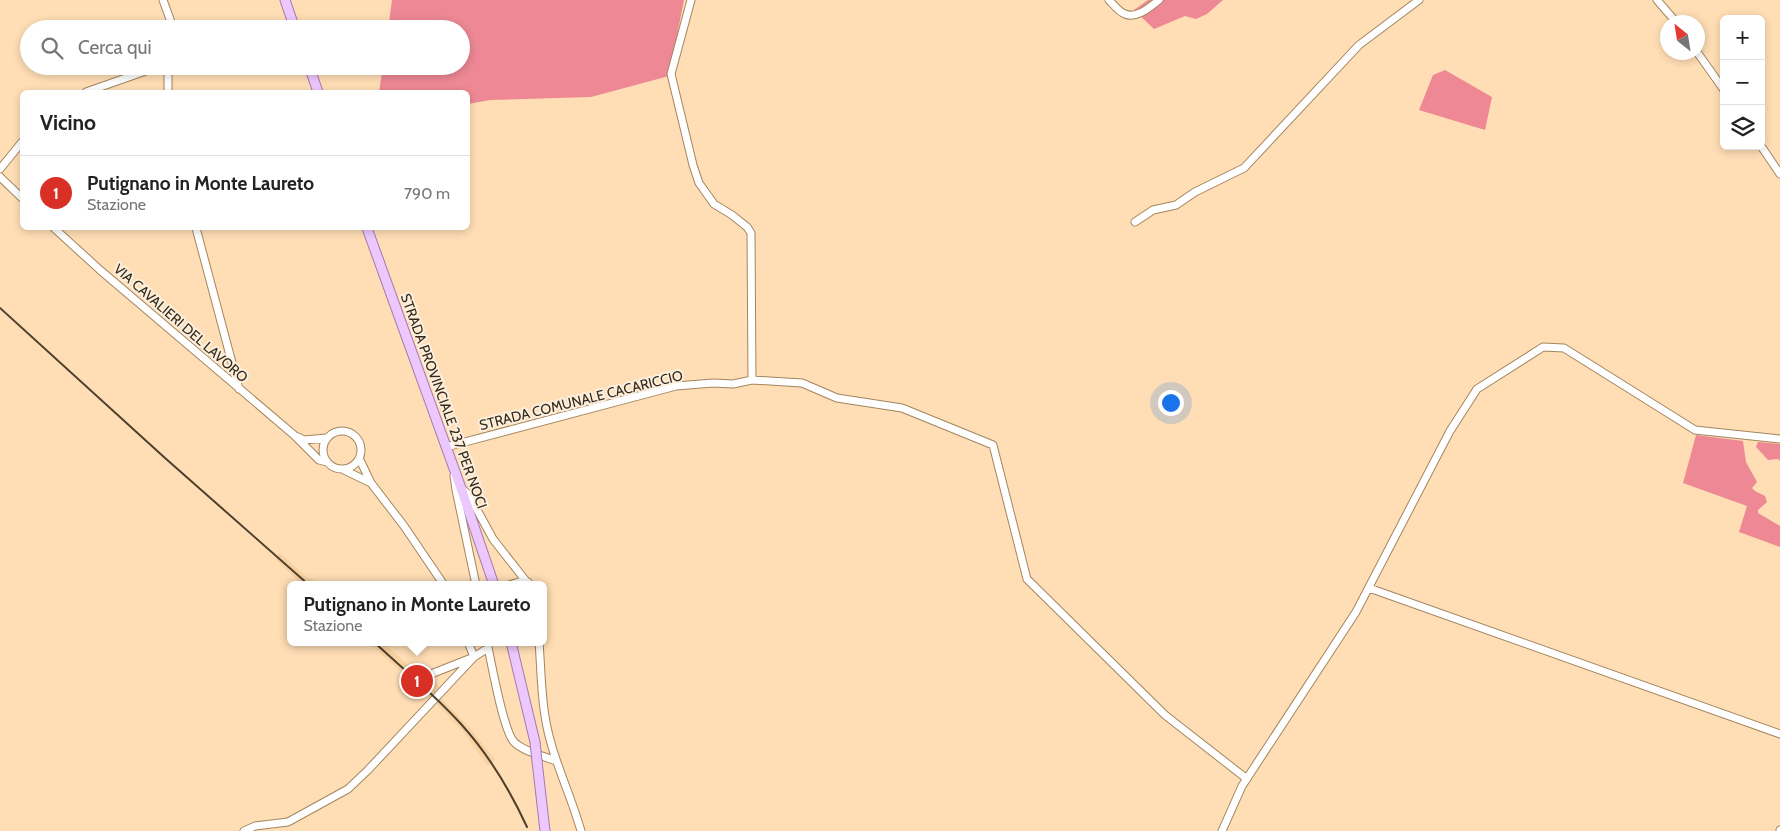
<!DOCTYPE html>
<html lang="it">
<head>
<meta charset="utf-8">
<style>
	:root { --surface:#fff; --page:#f2f2f2; --text:#222; --muted:#767676; --line:#e0e0e0; --accent:#d93025 }
	body { margin:0; font-family:Cabin,sans-serif; background:var(--page); color:var(--text) }
	.controls { position:absolute; right:15px; top:15px; display:grid; overflow:hidden; border-radius:8px; box-shadow:0 2px 8px #0003 }
	.controls button { width:45px; height:45px; display:grid; place-items:center; padding:0; border:0; border-bottom:1px solid var(--line); background:var(--surface); color:var(--text); font:25px sans-serif }
	.compass { position:absolute; left:1660px; top:15px; width:45px; height:45px; border-radius:50%; background:var(--surface); box-shadow:0 2px 8px #0003; rotate:330deg }
	.you { position:absolute; left:1170px; top:402px; width:18px; height:18px; margin:-12px; border:4px solid #fff; border-radius:50%; background:#1a73e8; box-shadow:0 0 0 8px #1a73e833 }
	.badge { display:grid; place-items:center; width:32px; height:32px; border-radius:50%; background:var(--accent); color:#fff; font-size:16px; font-weight:700 }
	.pin { position:absolute; translate:-50% -50%; border:2px solid #fff; box-shadow:0 1px 5px #0006 }
	.popup { position:absolute; left:287px; top:581px; width:260px; height:65px; box-sizing:border-box; display:grid; place-content:center; border-radius:8px; background:var(--surface); filter:drop-shadow(0 1px 4px #0005); font-size:16px; white-space:nowrap; color:var(--muted) }
	.popup b { font-size:19px; color:var(--text) }
	.popup::after { content:''; position:absolute; left:50%; top:100%; margin-left:-10px; border:10px solid transparent; border-top-color:var(--surface) }
	.list { margin:0; padding:0; list-style:none }
	h2 { display:flex; justify-content:space-between; align-items:center; height:65px; margin:0; padding:0 20px; font-size:21px }
	h2 small { font-size:16px; font-weight:400; color:var(--muted) }
	.list li { display:grid; grid-template-columns:32px 1fr auto; gap:15px; align-items:center; box-sizing:border-box; height:75px; padding:0 20px; border-top:1px solid var(--line) }
	.list b { display:block; font-size:19px; white-space:nowrap }
	.list p { margin:0; font-size:16px; white-space:nowrap; color:var(--muted) }
	.list em { font-size:16px; font-style:normal; color:var(--muted) }
	.icon { flex:none; width:28px; height:28px; fill:none; stroke:currentColor; stroke-width:2; stroke-linecap:round; stroke-linejoin:round }
	.map { position:relative; flex:none; width:1780px; height:831px; overflow:hidden }
	.search { position:absolute; background:var(--surface); box-shadow:0 2px 8px #0003; left:20px; top:20px; width:450px; height:55px; display:flex; align-items:center; gap:12px; box-sizing:border-box; padding:0 18px; border-radius:28px; color:var(--muted); font-size:19px }
	.panel { position:absolute; background:var(--surface); box-shadow:0 2px 8px #0003; left:20px; top:90px; width:450px; height:140px; border-radius:8px }
	.map>svg:first-child { display:block }
	.built { fill:#f7d2a2 }
	.forest { fill:#ed8894 }
	.lines { fill:none; stroke-linecap:round; stroke-linejoin:round }
	.minor-casing { stroke:#a3855e; stroke-width:9 }
	.major-casing { stroke:#a478ae; stroke-width:11 }
	.minor { stroke:#fff; stroke-width:7 }
	.major { stroke:#ecc8fe; stroke-width:9 }
	.rail { stroke:#4f402d; stroke-width:2 }
	.major-bridge-casing { stroke:#a478ae; stroke-width:11; stroke-linecap:butt }
	.major-bridge { stroke:#ecc8fe; stroke-width:9 }
	.labels { text-anchor:middle; stroke-width:4; stroke-linejoin:round; paint-order:stroke }
	.street-label { font-size:14px; fill:#352919; stroke:#fcefde }
</style>
</head>
<body>
<div class="map">
<svg width="1780" height="831" viewBox="0 0 1780 831">
	<rect width="100%" height="100%" fill="#ffdeb5"/>
	<path class="built" d="M 280,553 L 309,579 L 311,578 L 318,585 L 303,585 L 275,559 Z
		M 368,642 L 382,642 L 409,666 L 412,664 L 435,681 L 439,687 L 435,692 L 469,727 L 495,760 L 488,766 L 464,733 L 436,703 Z"/>
	<path class="forest" d="M 392,0 L 684,0 L 669,76 L 591,97 L 490,100 L 468,104 L 468,92 L 379,92 L 383,66 L 461,66 L 461,29 L 388,29 Z
		M 1148,0 L 1223,0 L 1207,14 L 1196,19 L 1185,16 L 1154,29 L 1134,10 Z
		M 1445,70 L 1492,97 L 1485,130 L 1419,110 L 1433,75 Z
		M 1696,435 L 1743,441 L 1746,462 L 1757,482 L 1752,488 L 1755,491 L 1765,496 L 1767,502 L 1758,510 L 1758,513 L 1780,526 L 1780,547 L 1739,532 L 1747,506 L 1683,483 Z
		M 1758,442 L 1780,444 L 1780,461 L 1778,459 L 1768,460 L 1756,447 Z"/>
	<g class="lines">
		<g class="minor-casing">
			<path id="minor" d="M 163,0 L 171,22 L 170,29
				M 691,0 L 671,74 L 693,165 L 699,183 L 714,204 L 732,215 L 747,227 L 751,233 L 752,380
				M 1109,0 C 1113,4 1119,12 1125,14 C 1137,19 1150,7 1159,0
				M 1657,0 L 1676,22
				M 1697,52 L 1724,90
				M 86,92 L 160,66
				M 168,92 L 168,66
				M 1761,146 L 1780,174
				M 0,169 L 22,142
				M 0,177 L 22,198
				M 1135,222 L 1153,210 L 1176,205 L 1195,192 L 1244,168 L 1359,45 L 1419,0
				M 54,228 L 100,270 L 294,435 L 319,460 L 327,462
				M 196,228 L 239,389
				M323 450a19 19 0 1 1 38 0a19 19 0 1 1-38 0Z
				M 298,437 L 304,440 L 327,438
				M 446,447 L 676,386 L 713,383 L 733,384 L 752,380 L 802,383 L 837,398 L 902,408 L 993,445 L 1027,579 L 1165,715 L 1247,779
				M 360,460 L 371,483 L 404,526 L 444,585
				M 344,470 L 371,483
				M 454,476 L 456,490 L 476,585
				M 461,488 L 469,495 L 493,539 L 529,585
				M 509,585 L 519,582 L 528,582
				M 1369,588 L 1780,734
				M 487,642 C 491,661 503,730 514,742 C 524,752 544,756 556,761
				M 539,642 C 541,667 541,692 545,716 C 551,756 570,792 581,831
				M 431,674 L 474,657 L 468,642
				M 244,831 L 255,826 L 288,822 L 348,789 L 368,770 L 474,657 L 488,648
				M 1222,831 L 1242,786 L 1356,612 L 1450,431 L 1477,389 L 1543,347 L 1564,348 L 1695,430 L 1780,439
				M 1780,831 L 1780,830"/>
		</g>
		<g class="major-casing">
			<path id="major" d="M 285,0 L 295,29
				M 309,66 L 318,92
				M 367,228 L 461,488 L 494,585
				M 511,642 L 535,742
				M 537,761 L 545,831"/>
		</g>
		<use href="#minor" class="minor"/>
		<use href="#major" class="major"/>
		<path class="rail" d="M 0,308 L 165,458 L 309,585
			M 374,642 C 403,669 434,694 461,724 C 488,754 510,790 527,827"/>
		<g class="major-bridge-casing">
			<path id="major-bridge" d="M 535,742 L 537,761"/>
		</g>
		<use href="#major-bridge" class="major-bridge"/>
	</g>
	<g class="labels">
		<g class="street-label">
			<text transform="translate(181 323) rotate(41)" y="5">VIA CAVALIERI DEL LAVORO</text>
			<text transform="translate(581 400) rotate(-14)" y="5">STRADA COMUNALE CACARICCIO</text>
			<text transform="translate(444 401) rotate(70)" y="5">STRADA PROVINCIALE 237 PER NOCI</text>
		</g>
	</g>
</svg>
<div class="controls">
<button>+</button>
<button>−</button>
<button><svg class="icon" aria-label="layers" viewBox="0 0 24 24"><path d="M12 4l9 5-9 5-9-5zM3 14l9 5 9-5"/></svg></button>
</div>
<svg class="compass" viewBox="-18 -18 36 36"><path d="M0-13l5 13h-10z" fill="#e53935"/><path d="M0 13l5-13h-10z" fill="#767676"/></svg>
<div class="you"></div>
<div class="pin badge" style="left:417px;top:681px">1</div>
<div class="popup"><b>Putignano in Monte Laureto</b>Stazione</div>
<div class="search"><svg class="icon" aria-label="search" viewBox="0 0 24 24"><circle cx="10" cy="10" r="6"/><path d="M15 15l6 6"/></svg>Cerca qui</div>
<section class="panel">
<h2>Vicino<small></small></h2>
<ul class="list">
<li><span class="badge">1</span><div><b>Putignano in Monte Laureto</b><p>Stazione</p></div><em>790 m</em></li>
</ul>
</section>
</div>
</body>
</html>
